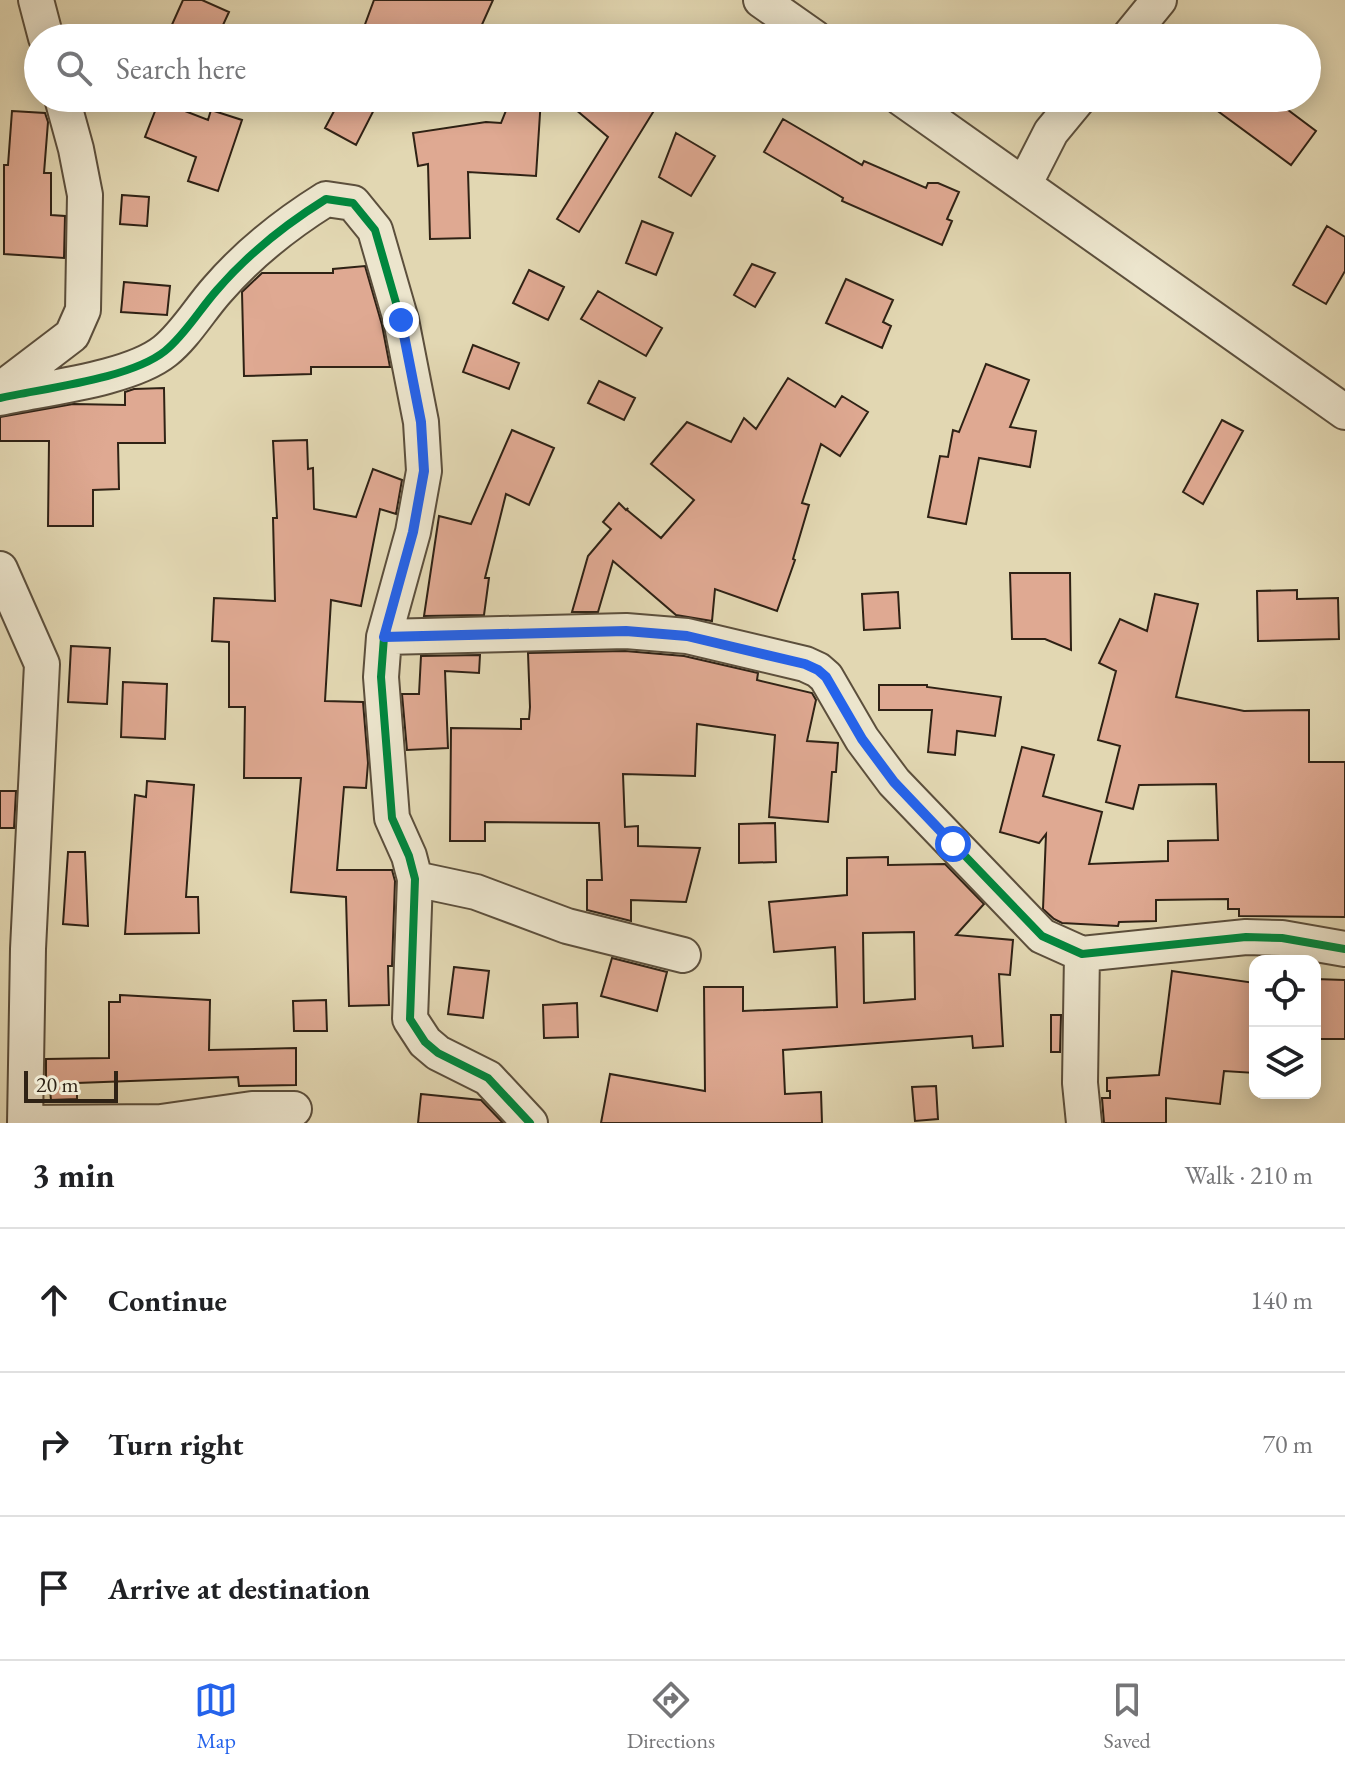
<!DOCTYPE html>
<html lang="en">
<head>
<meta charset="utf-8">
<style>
	:root { --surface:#fff; --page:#f2f2f2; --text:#202124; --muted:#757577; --line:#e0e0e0; --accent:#2563eb }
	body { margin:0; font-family:"EB Garamond",serif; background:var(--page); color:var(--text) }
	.controls { position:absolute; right:24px; bottom:24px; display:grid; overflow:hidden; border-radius:16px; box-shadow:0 4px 20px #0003 }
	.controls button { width:72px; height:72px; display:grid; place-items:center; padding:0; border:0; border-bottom:2px solid var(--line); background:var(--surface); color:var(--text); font:40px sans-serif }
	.scale { position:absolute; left:24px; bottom:20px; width:94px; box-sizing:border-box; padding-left:8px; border:4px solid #2f2215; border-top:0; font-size:22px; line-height:28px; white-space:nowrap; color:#2f2215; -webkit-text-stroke:6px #ece5cd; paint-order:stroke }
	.stop { position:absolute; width:24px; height:24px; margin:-18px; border:6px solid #2563eb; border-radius:50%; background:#fff }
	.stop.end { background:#2563eb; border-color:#fff; box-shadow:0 2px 8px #0008 }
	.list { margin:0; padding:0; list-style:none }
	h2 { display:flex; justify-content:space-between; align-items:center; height:104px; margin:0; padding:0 32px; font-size:34px }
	h2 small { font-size:26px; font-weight:400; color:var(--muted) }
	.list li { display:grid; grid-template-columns:52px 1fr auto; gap:24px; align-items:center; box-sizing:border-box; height:144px; padding:0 32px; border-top:2px solid var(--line) }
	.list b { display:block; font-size:30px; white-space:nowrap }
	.list em { font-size:26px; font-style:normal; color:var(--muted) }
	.icon { flex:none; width:44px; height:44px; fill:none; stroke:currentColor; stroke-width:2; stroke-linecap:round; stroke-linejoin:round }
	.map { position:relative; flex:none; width:1345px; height:1123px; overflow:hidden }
	.search { position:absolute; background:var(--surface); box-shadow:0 4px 20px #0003; left:24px; right:24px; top:24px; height:88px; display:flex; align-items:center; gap:20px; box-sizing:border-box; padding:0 28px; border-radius:44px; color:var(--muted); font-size:30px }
	.sheet { height:536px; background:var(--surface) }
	nav { display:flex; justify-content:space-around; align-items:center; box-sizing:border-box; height:112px; border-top:2px solid var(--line); background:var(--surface); font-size:22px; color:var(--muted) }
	nav a { display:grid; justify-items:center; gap:4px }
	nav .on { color:var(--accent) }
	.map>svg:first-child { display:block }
	.building { fill:#dfa992; stroke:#2f2215; stroke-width:2; fill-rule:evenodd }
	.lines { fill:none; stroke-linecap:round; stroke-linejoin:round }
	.minor-casing { stroke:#5c4f3c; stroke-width:38 }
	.minor { stroke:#ece5cd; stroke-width:34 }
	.cycleway-casing { stroke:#ece5cd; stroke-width:13 }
	.cycleway { stroke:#00873e; stroke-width:8 }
	.route { stroke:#2563eb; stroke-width:10 }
</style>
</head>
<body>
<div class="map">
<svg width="1345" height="1123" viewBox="0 0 1345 1123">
	<rect width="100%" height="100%" fill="#e2d7b2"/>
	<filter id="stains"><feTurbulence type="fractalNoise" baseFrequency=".0025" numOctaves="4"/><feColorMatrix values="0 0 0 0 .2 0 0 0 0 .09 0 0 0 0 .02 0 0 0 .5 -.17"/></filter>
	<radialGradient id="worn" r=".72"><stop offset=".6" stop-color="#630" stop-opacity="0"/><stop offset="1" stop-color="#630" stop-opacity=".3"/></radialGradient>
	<path class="building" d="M 183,0 L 202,0 L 229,12 L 217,38 L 166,38 Z
		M 374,0 L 493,0 L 476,38 L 360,38 Z
		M 341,98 L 380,98 L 356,145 L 325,128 Z
		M 511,98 L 541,98 L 536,176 L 468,172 L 470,238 L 430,239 L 428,164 L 418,166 L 413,133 L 486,122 L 501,123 Z
		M 562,98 L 643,98 L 655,109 L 579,232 L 557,219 L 608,137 Z
		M 1200,98 L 1272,98 L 1316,131 L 1291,165 Z
		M 159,101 L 208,120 L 211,110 L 242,120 L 218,191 L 188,181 L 196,157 L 145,137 Z
		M 12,111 L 45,113 L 48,122 L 44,173 L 51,173 L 51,215 L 65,216 L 64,258 L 4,254 L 4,165 L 8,165 Z
		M 783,119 L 862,165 L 864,161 L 926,188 L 928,183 L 938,183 L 959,192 L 947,219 L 952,221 L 942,245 L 842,201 L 843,198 L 764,152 Z
		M 676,133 L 715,156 L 691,196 L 659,177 Z
		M 122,195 L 149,197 L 147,226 L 120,224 Z
		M 642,221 L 673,233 L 656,275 L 626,263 Z
		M 1327,226 L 1345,237 L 1345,271 L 1326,304 L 1293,285 Z
		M 752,264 L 775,273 L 755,307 L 734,295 Z
		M 365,266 L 382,325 L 390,367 L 311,367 L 311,374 L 244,376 L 242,292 L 262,273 L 333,273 L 333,269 Z
		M 529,270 L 564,287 L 548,320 L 513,303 Z
		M 846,279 L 893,300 L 883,322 L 891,326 L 882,348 L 826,323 Z
		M 124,282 L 170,286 L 167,315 L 121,312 Z
		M 598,291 L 662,328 L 646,356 L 581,319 Z
		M 473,345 L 519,363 L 509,389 L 463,372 Z
		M 986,364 L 1029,380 L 1010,427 L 1036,431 L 1030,467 L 979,458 L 966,524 L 928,517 L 940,456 L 948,457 L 953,430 L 959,432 Z
		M 788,378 L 835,407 L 842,396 L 868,412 L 840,456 L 821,444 L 802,503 L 809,505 L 793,559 L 795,560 L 777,611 L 715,589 L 712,621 L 676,615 L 613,561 L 598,612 L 572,612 L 588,556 L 611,529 L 603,522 L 619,503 L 626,510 L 628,508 L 627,510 L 661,538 L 694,500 L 651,464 L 687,422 L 731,442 L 744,418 L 756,429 Z
		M 599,381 L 635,398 L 624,420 L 588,403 Z
		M 164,388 L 165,443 L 118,443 L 119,489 L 93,490 L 93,526 L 48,526 L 49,441 L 0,441 L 0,417 L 73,404 L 125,405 L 125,392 L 134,389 Z
		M 1222,420 L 1243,431 L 1203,504 L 1183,492 Z
		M 512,430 L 554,448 L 529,505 L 506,494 L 485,578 L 489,578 L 484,615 L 424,616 L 439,516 L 471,524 Z
		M 307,440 L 308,469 L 313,468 L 314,509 L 356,517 L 373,469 L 402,480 L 396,514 L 380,509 L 361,606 L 331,600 L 325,701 L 363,702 L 368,763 L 366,788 L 344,787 L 337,870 L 392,870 L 395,881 L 392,966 L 388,966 L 389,1005 L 349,1006 L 346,897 L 291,892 L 301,778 L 244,778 L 245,707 L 229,707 L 229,642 L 212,641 L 214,598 L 275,601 L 273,518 L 277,518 L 273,441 Z
		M 1010,573 L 1070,573 L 1071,650 L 1045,639 L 1012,639 Z
		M 1297,590 L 1297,599 L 1338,598 L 1339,639 L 1258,641 L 1257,591 Z
		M 898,592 L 900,628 L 864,630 L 862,594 Z
		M 1155,594 L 1198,604 L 1176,697 L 1244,711 L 1309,710 L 1309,762 L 1345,762 L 1345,917 L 1239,916 L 1239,909 L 1228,909 L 1228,899 L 1156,900 L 1156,921 L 1119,922 L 1118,926 L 1062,923 L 1054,919 L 1043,909 L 1046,834 L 1039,843 L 1000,832 L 1022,747 L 1054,755 L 1043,796 L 1102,812 L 1089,864 L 1168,861 L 1168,841 L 1218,840 L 1216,784 L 1139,785 L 1133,809 L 1106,802 L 1120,746 L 1098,740 L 1116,671 L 1099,663 L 1120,619 L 1147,631 Z
		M 71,646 L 110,648 L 107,704 L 68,702 Z
		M 625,651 L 684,656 L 758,673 L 757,680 L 812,693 L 816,700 L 807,741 L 838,743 L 836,772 L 832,772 L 828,822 L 769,817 L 775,735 L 697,724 L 695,776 L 623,774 L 625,827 L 638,826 L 638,846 L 700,848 L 686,902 L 631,900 L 631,921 L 587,910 L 587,880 L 602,880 L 599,823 L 485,822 L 485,841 L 450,841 L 451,728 L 521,729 L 521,719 L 529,719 L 530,707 L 528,653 Z
		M 480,655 L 479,673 L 445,671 L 448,748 L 407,750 L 402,694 L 419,694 L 421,656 Z
		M 123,682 L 167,684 L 165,739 L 121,737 Z
		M 879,685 L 927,685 L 927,687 L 1001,697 L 995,736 L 957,731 L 955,755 L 928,752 L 932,710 L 879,710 Z
		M 147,781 L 194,785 L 186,897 L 198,897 L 199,933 L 125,934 L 135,795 L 146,797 Z
		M 0,791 L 16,791 L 14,828 L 0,828 Z
		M 775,823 L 776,862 L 739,863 L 739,824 Z
		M 68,852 L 85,852 L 88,926 L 63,924 Z
		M 888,857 L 888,865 L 945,864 L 984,904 L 956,935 L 1013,940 L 1010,975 L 999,974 L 1003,1046 L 973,1048 L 972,1036 L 783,1050 L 785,1094 L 821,1092 L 822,1123 L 601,1123 L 610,1074 L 705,1091 L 704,987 L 743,987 L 743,1011 L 837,1007 L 835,947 L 774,952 L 769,902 L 847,895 L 847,858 ZM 914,932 L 915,999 L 864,1003 L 863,933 Z
		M 612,958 L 667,972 L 657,1011 L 601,996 Z
		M 454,967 L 489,971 L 483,1018 L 448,1014 Z
		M 1172,971 L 1255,983 L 1255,1073 L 1224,1071 L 1220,1104 L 1166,1098 L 1166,1123 L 1104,1123 L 1102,1098 L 1110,1098 L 1110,1091 L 1107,1091 L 1107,1078 L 1159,1075 Z
		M 1315,979 L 1345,980 L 1345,1039 L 1315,1039 Z
		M 120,995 L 210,1000 L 209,1050 L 296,1048 L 296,1085 L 239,1086 L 238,1077 L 77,1083 L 77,1099 L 51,1100 L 50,1090 L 46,1090 L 46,1059 L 109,1058 L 109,1002 L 120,1002 Z
		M 326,1000 L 327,1031 L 294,1031 L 293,1001 Z
		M 577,1003 L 578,1037 L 544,1038 L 543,1005 Z
		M 1051,1015 L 1061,1015 L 1060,1052 L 1051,1052 Z
		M 936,1086 L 938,1119 L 915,1121 L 912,1087 Z
		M 421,1094 L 481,1100 L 503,1123 L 418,1123 Z"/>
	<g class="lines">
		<g class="minor-casing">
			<path id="minor" d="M 36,0 L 46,38
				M 761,0 L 815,38
				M 1128,38 L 1159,0
				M 901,98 L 1345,412
				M 1024,185 L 1051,132 L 1079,98
				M 0,390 L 72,335 L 83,310 L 85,195 L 76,149 L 62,98
				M 0,398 C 45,388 130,379 165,351 C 185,335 200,309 217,290 C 248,254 286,224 326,199 L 353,203 L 375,230 L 401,320 L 421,422 L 424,471 L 413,532 L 384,637 L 381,677 L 392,818 L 409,856 L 415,879 L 410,1019 L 425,1042 L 438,1053 L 488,1078 L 530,1123
				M 0,569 L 42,664 L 28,949 L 25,1123
				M 384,637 L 626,631 L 687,636 L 805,664 L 818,670 L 826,677 L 862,739 L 894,782 L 1042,936 L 1082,954 L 1246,937 L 1282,938 L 1345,949
				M 415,879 L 476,892 L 567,926 L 683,955
				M 1082,954 L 1080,1083 L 1084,1123
				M 25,1123 L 161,1122 L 252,1109 L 294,1109"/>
		</g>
		<use href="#minor" class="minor"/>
		<g class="cycleway-casing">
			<path id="cycleway" d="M 0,398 C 45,388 130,379 165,351 C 185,335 200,309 217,290 C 248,254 286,224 326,199 L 353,203 L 375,230 L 401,320 L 421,422 L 424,471 L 413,532 L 384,637 L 381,677 L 392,818 L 409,856 L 415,879 L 410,1019 L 425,1042 L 438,1053 L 488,1078 L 530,1123
				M 384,637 L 626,631 L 687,636 L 805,664 L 818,670 L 826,677 L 862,739 L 894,782 L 1042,936 L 1082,954 L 1246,937 L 1282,938 L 1345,949"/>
		</g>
		<use href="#cycleway" class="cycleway"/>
	</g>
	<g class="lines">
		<path class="route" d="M 401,320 L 421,422 L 424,471 L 413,532 L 384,637 L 626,631 L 687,636 L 805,664 L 818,670 L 826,677 L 862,739 L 894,782 L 953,844"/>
	</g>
	<rect width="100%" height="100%" filter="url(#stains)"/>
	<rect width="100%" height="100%" fill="url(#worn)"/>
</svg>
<div class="controls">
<button><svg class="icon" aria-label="locate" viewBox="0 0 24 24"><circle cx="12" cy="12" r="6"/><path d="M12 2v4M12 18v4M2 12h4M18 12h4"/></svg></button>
<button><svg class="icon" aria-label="layers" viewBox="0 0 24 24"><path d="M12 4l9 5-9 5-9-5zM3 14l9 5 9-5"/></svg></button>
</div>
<div class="scale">20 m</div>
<div class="stop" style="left:953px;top:844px"></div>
<div class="stop end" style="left:401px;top:320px"></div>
<div class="search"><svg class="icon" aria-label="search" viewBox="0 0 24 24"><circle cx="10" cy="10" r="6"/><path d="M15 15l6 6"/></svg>Search here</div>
</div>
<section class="sheet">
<h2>3 min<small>Walk · 210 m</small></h2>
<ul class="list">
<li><svg class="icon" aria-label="ahead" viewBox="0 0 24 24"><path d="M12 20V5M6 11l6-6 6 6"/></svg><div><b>Continue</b></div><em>140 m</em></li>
<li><svg class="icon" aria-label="right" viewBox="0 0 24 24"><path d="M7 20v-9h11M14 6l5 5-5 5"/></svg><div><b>Turn right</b></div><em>70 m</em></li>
<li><svg class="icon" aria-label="arrive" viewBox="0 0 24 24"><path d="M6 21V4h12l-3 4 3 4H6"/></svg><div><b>Arrive at destination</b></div></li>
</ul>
</section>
<nav>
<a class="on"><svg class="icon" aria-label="map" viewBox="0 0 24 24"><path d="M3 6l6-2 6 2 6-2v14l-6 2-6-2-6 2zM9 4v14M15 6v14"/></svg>Map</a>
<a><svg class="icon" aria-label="directions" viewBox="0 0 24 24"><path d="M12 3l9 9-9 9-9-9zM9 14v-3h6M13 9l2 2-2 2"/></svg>Directions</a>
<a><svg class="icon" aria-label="saved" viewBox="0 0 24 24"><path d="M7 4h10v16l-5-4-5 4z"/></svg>Saved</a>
</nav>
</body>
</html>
